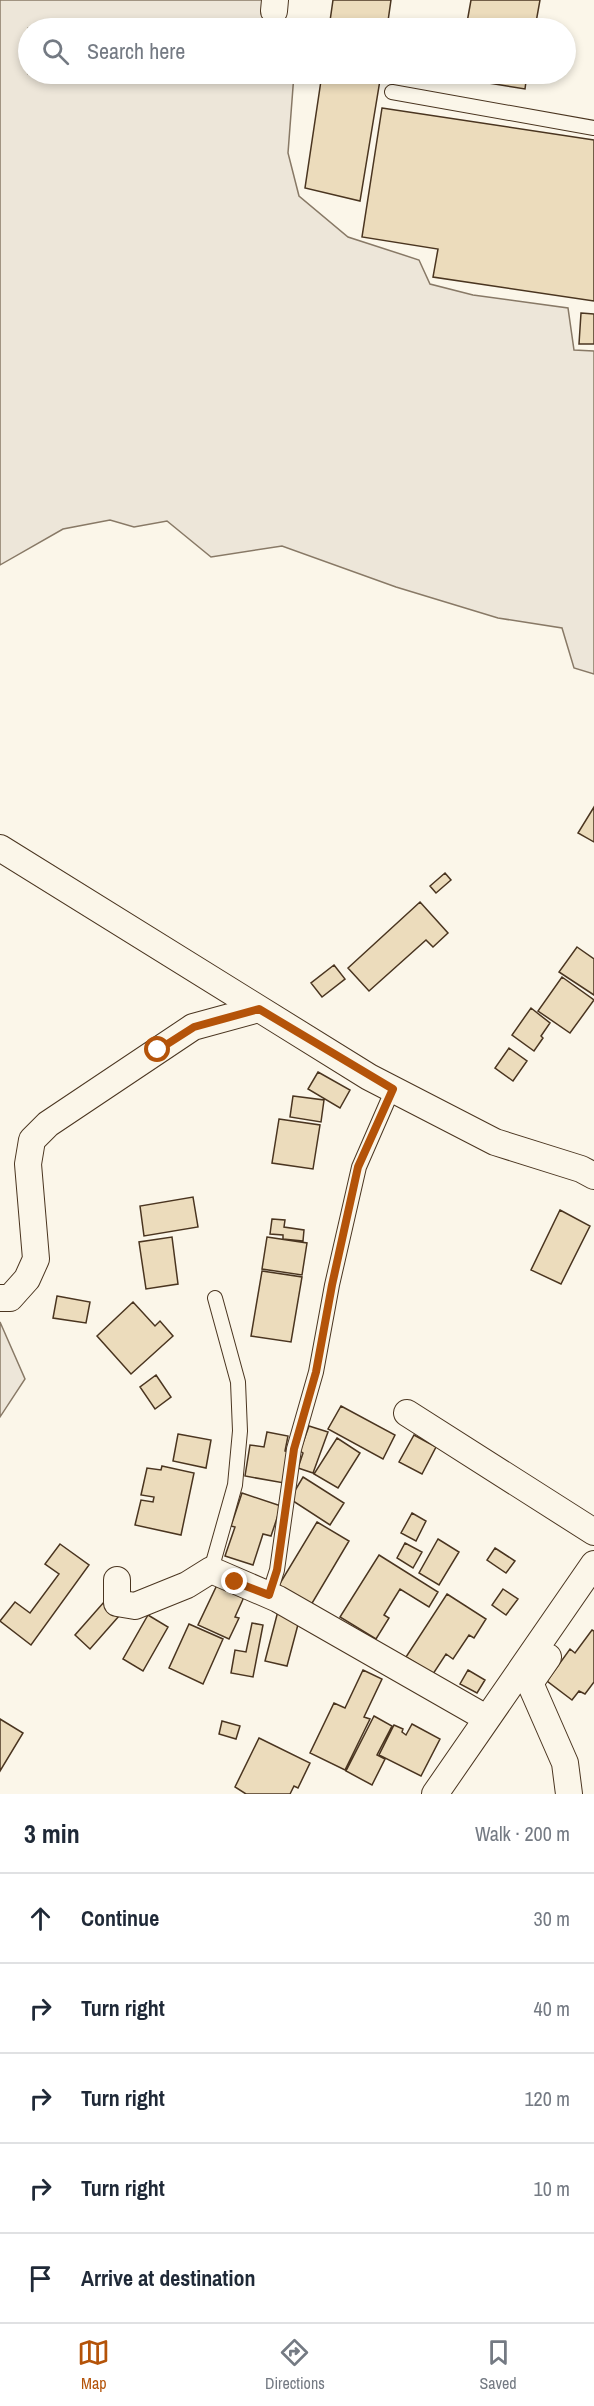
<!DOCTYPE html>
<html lang="en">
<head>
<meta charset="utf-8">
<style>
	:root { --surface:#fff; --page:#f2f2f3; --text:#1f2937; --muted:#747a83; --line:#e0e1e3; --accent:#b45309 }
	body { margin:0; font-family:"Archivo Narrow",sans-serif; background:var(--page); color:var(--text) }
	.stop { position:absolute; width:18px; height:18px; margin:-14px; border:4px solid #b45309; border-radius:50%; background:#fff }
	.stop.end { background:#b45309; border-color:#fff; box-shadow:0 2px 6px #0008 }
	.list { margin:0; padding:0; list-style:none }
	h2 { display:flex; justify-content:space-between; align-items:center; height:78px; margin:0; padding:0 24px; font-size:26px }
	h2 small { font-size:20px; font-weight:400; color:var(--muted) }
	.list li { display:grid; grid-template-columns:39px 1fr auto; gap:18px; align-items:center; box-sizing:border-box; height:90px; padding:0 24px; border-top:2px solid var(--line) }
	.list b { display:block; font-size:22px; white-space:nowrap }
	.list em { font-size:20px; font-style:normal; color:var(--muted) }
	.icon { flex:none; width:33px; height:33px; fill:none; stroke:currentColor; stroke-width:2; stroke-linecap:round; stroke-linejoin:round }
	.map { position:relative; flex:none; width:594px; height:1794px; overflow:hidden }
	.search { position:absolute; background:var(--surface); box-shadow:0 3px 9px #0003; left:18px; right:18px; top:18px; height:66px; display:flex; align-items:center; gap:15px; box-sizing:border-box; padding:0 21px; border-radius:33px; color:var(--muted); font-size:22px }
	.sheet { height:528px; background:var(--surface) }
	nav { display:flex; justify-content:space-around; align-items:center; box-sizing:border-box; height:84px; border-top:2px solid var(--line); background:var(--surface); font-size:16px; color:var(--muted) }
	nav a { display:grid; justify-items:center; gap:3px }
	nav .on { color:var(--accent) }
	.map>svg:first-child { display:block }
	.green { fill:#ede6d9; stroke:#887966; stroke-width:1.5 }
	.building { fill:#ecdcbc; stroke:#4a3520; stroke-width:1.5 }
	.lines { fill:none; stroke-linecap:round; stroke-linejoin:round }
	.service-casing { stroke:#4a3520; stroke-width:16 }
	.minor-casing { stroke:#4a3520; stroke-width:28 }
	.service { stroke:#fbf6e9; stroke-width:14 }
	.minor { stroke:#fbf6e9; stroke-width:26 }
	.route { stroke:#b45309; stroke-width:8 }
</style>
</head>
<body>
<div class="map">
<svg width="594" height="1794" viewBox="0 0 594 1794">
	<rect width="100%" height="100%" fill="#fbf6e9"/>
	<path class="green" d="M 0,0 L 263,0 L 268,19 L 275,28 L 28,28 L 28,74 L 294,74 L 288,153 L 299,196 L 348,237 L 419,260 L 430,284 L 473,295 L 568,308 L 574,350 L 594,351 L 594,674 L 574,668 L 562,628 L 498,618 L 396,587 L 282,546 L 211,557 L 167,521 L 134,527 L 110,520 L 63,529 L 0,565 Z
		M 0,1322 L 25,1379 L 0,1417 Z"/>
	<path class="building" d="M 333,0 L 391,0 L 387,28 L 329,28 Z
		M 471,0 L 540,0 L 535,28 L 466,28 Z
		M 322,74 L 381,74 L 360,201 L 305,188 Z
		M 458,74 L 527,74 L 525,89 L 458,78 Z
		M 382,108 L 594,140 L 594,301 L 433,277 L 438,249 L 362,237 Z
		M 581,313 L 594,314 L 594,344 L 579,344 Z
		M 594,807 L 594,842 L 578,833 Z
		M 445,873 L 451,880 L 436,893 L 430,886 Z
		M 420,902 L 448,933 L 433,947 L 426,940 L 369,991 L 348,968 Z
		M 577,947 L 594,959 L 594,995 L 559,972 Z
		M 334,965 L 345,979 L 322,997 L 311,983 Z
		M 562,977 L 594,1000 L 570,1033 L 538,1011 Z
		M 531,1008 L 550,1023 L 541,1036 L 543,1038 L 534,1051 L 512,1035 Z
		M 509,1048 L 527,1061 L 513,1081 L 495,1068 Z
		M 318,1072 L 350,1090 L 340,1108 L 308,1089 Z
		M 293,1096 L 324,1100 L 321,1122 L 290,1117 Z
		M 279,1119 L 320,1125 L 313,1169 L 272,1163 Z
		M 193,1197 L 198,1227 L 144,1236 L 140,1206 Z
		M 560,1210 L 590,1226 L 561,1284 L 531,1270 Z
		M 272,1219 L 285,1220 L 284,1227 L 304,1230 L 303,1241 L 283,1239 L 283,1235 L 270,1234 Z
		M 172,1237 L 178,1284 L 146,1289 L 139,1242 Z
		M 267,1237 L 307,1243 L 302,1275 L 262,1269 Z
		M 262,1271 L 302,1277 L 291,1342 L 251,1336 Z
		M 57,1296 L 90,1302 L 86,1323 L 53,1318 Z
		M 133,1302 L 155,1326 L 160,1321 L 173,1336 L 131,1374 L 97,1336 Z
		M 156,1375 L 171,1397 L 155,1409 L 140,1387 Z
		M 341,1406 L 395,1435 L 383,1459 L 328,1429 Z
		M 309,1426 L 328,1432 L 313,1473 L 298,1468 L 303,1453 L 300,1451 Z
		M 267,1432 L 288,1436 L 285,1451 L 289,1452 L 284,1483 L 245,1476 L 250,1445 L 264,1447 Z
		M 178,1434 L 211,1440 L 206,1468 L 173,1461 Z
		M 414,1435 L 436,1447 L 422,1474 L 399,1462 Z
		M 337,1438 L 360,1453 L 338,1488 L 314,1474 Z
		M 162,1466 L 194,1473 L 181,1535 L 135,1525 L 141,1500 L 153,1502 L 154,1497 L 141,1495 L 147,1468 L 161,1470 Z
		M 303,1477 L 344,1503 L 330,1525 L 290,1499 Z
		M 242,1493 L 281,1506 L 271,1536 L 263,1534 L 253,1565 L 225,1556 L 235,1527 L 231,1526 Z
		M 412,1513 L 426,1521 L 416,1541 L 401,1533 Z
		M 317,1522 L 349,1541 L 311,1605 L 279,1585 Z
		M 438,1539 L 459,1552 L 439,1585 L 419,1573 Z
		M 405,1543 L 422,1552 L 413,1568 L 397,1558 Z
		M 60,1544 L 89,1565 L 31,1645 L 0,1621 L 15,1602 L 30,1613 L 59,1574 L 45,1564 Z
		M 495,1548 L 515,1561 L 506,1573 L 487,1560 Z
		M 379,1555 L 438,1592 L 429,1607 L 400,1589 L 384,1615 L 389,1618 L 376,1639 L 340,1617 Z
		M 217,1585 L 244,1597 L 235,1617 L 239,1618 L 229,1639 L 198,1625 Z
		M 503,1589 L 518,1599 L 506,1615 L 492,1605 Z
		M 447,1594 L 486,1619 L 474,1638 L 469,1635 L 453,1659 L 446,1654 L 433,1674 L 406,1657 Z
		M 104,1602 L 119,1616 L 90,1649 L 75,1635 Z
		M 278,1611 L 300,1617 L 287,1666 L 265,1661 Z
		M 148,1615 L 168,1627 L 143,1671 L 123,1659 Z
		M 252,1623 L 263,1625 L 253,1677 L 231,1673 L 235,1650 L 246,1652 Z
		M 189,1624 L 223,1639 L 203,1684 L 169,1668 Z
		M 592,1630 L 594,1631 L 594,1682 L 585,1694 L 579,1691 L 572,1700 L 547,1681 L 570,1649 L 575,1653 Z
		M 363,1670 L 382,1679 L 364,1717 L 370,1719 L 345,1770 L 310,1753 L 334,1703 L 345,1708 Z
		M 468,1670 L 485,1680 L 477,1693 L 460,1684 Z
		M 374,1716 L 392,1726 L 377,1755 L 385,1759 L 372,1785 L 346,1771 Z
		M 0,1719 L 23,1733 L 0,1771 Z
		M 222,1721 L 240,1726 L 236,1739 L 219,1734 Z
		M 412,1724 L 440,1739 L 421,1776 L 379,1755 L 394,1725 L 403,1729 L 402,1732 L 406,1735 Z
		M 259,1738 L 310,1763 L 298,1788 L 294,1786 L 290,1794 L 246,1794 L 235,1787 Z"/>
	<g class="lines">
		<g class="service-casing">
			<path id="service" d="M 392,92 L 594,128
				M 211,1570 L 235,1485 L 240,1431 L 238,1382 L 215,1298
				M 269,1595 L 277,1570 L 294,1449 L 316,1372 L 332,1285 L 359,1167 L 393,1089"/>
		</g>
		<g class="minor-casing">
			<path id="minor" d="M 274,11 L 275,0
				M 0,848 L 369,1077 L 495,1142 L 581,1169 L 594,1176
				M 0,1298 L 10,1298 L 27,1279 L 36,1259 L 28,1164 L 32,1140 L 48,1124 L 193,1027 L 259,1009
				M 407,1413 L 594,1532
				M 117,1580 L 117,1603 L 135,1606 L 187,1585 L 211,1570 L 278,1599 L 486,1718
				M 548,1657 L 530,1683 L 565,1763 L 569,1794
				M 435,1794 L 594,1564"/>
		</g>
		<use href="#service" class="service"/>
		<use href="#minor" class="minor"/>
	</g>
	<g class="lines">
		<path class="route" d="M 158,1050 L 194,1027 L 259,1009 L 393,1089 L 358,1167 L 332,1285 L 316,1372 L 294,1449 L 277,1570 L 269,1595 L 235,1582"/>
	</g>
</svg>
<div class="stop" style="left:158px;top:1050px"></div>
<div class="stop end" style="left:235px;top:1582px"></div>
<div class="search"><svg class="icon" aria-label="search" viewBox="0 0 24 24"><circle cx="10" cy="10" r="6"/><path d="M15 15l6 6"/></svg>Search here</div>
</div>
<section class="sheet">
<h2>3 min<small>Walk · 200 m</small></h2>
<ul class="list">
<li><svg class="icon" aria-label="ahead" viewBox="0 0 24 24"><path d="M12 20V5M6 11l6-6 6 6"/></svg><div><b>Continue</b></div><em>30 m</em></li>
<li><svg class="icon" aria-label="right" viewBox="0 0 24 24"><path d="M7 20v-9h11M14 6l5 5-5 5"/></svg><div><b>Turn right</b></div><em>40 m</em></li>
<li><svg class="icon" aria-label="right" viewBox="0 0 24 24"><path d="M7 20v-9h11M14 6l5 5-5 5"/></svg><div><b>Turn right</b></div><em>120 m</em></li>
<li><svg class="icon" aria-label="right" viewBox="0 0 24 24"><path d="M7 20v-9h11M14 6l5 5-5 5"/></svg><div><b>Turn right</b></div><em>10 m</em></li>
<li><svg class="icon" aria-label="arrive" viewBox="0 0 24 24"><path d="M6 21V4h12l-3 4 3 4H6"/></svg><div><b>Arrive at destination</b></div></li>
</ul>
</section>
<nav>
<a class="on"><svg class="icon" aria-label="map" viewBox="0 0 24 24"><path d="M3 6l6-2 6 2 6-2v14l-6 2-6-2-6 2zM9 4v14M15 6v14"/></svg>Map</a>
<a><svg class="icon" aria-label="directions" viewBox="0 0 24 24"><path d="M12 3l9 9-9 9-9-9zM9 14v-3h6M13 9l2 2-2 2"/></svg>Directions</a>
<a><svg class="icon" aria-label="saved" viewBox="0 0 24 24"><path d="M7 4h10v16l-5-4-5 4z"/></svg>Saved</a>
</nav>
</body>
</html>
